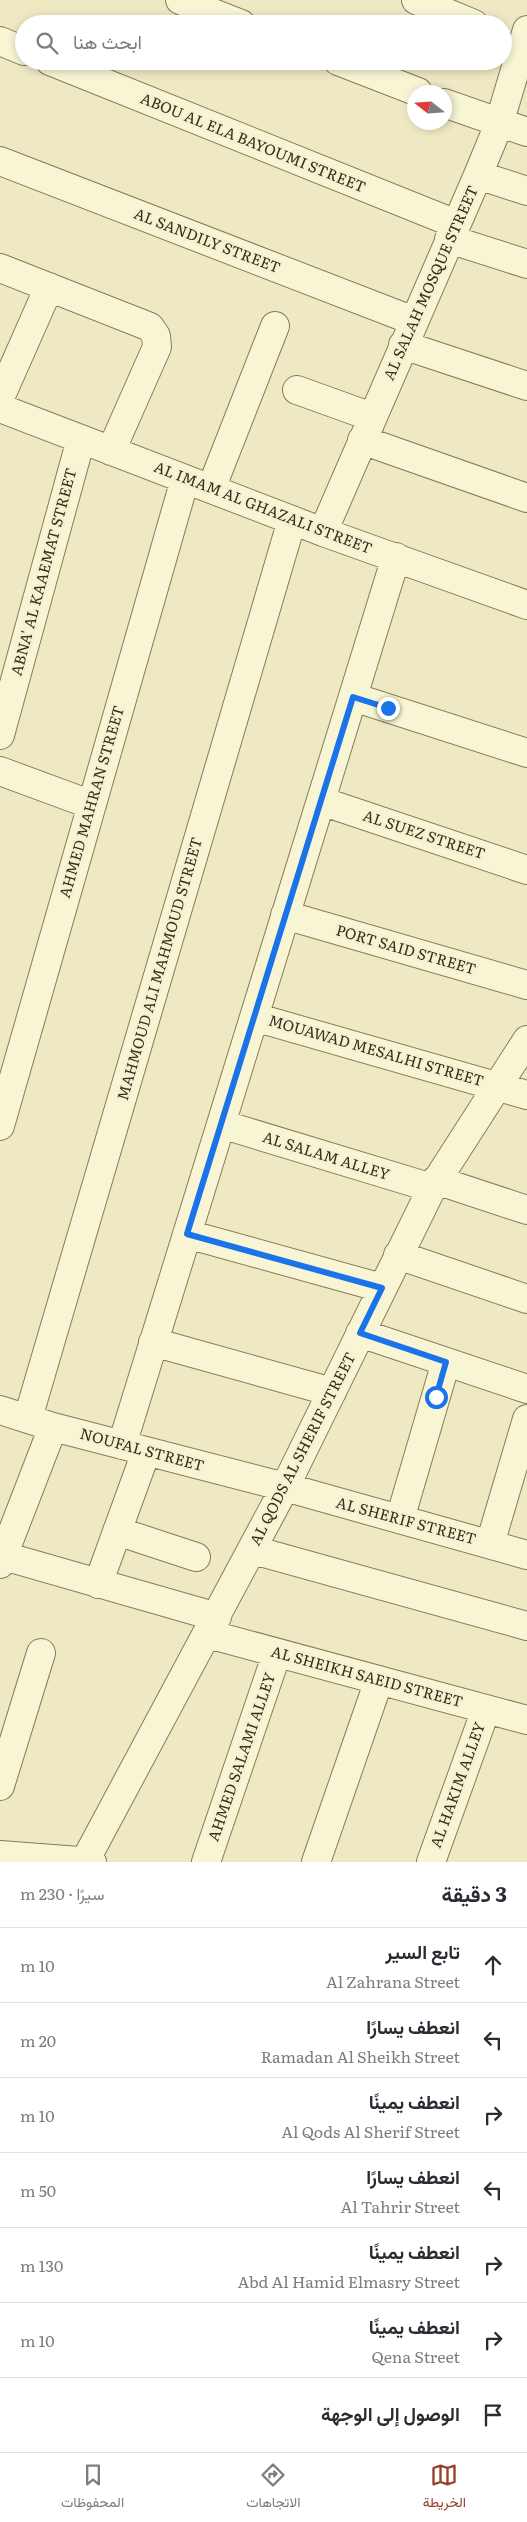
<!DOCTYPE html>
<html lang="ar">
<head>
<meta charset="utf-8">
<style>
	:root { --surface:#fff; --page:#f2f2f3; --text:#2b2b33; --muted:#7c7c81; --line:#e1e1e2; --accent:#963f29 }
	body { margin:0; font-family:Literata,Vazirmatn,serif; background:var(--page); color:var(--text); direction:rtl }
	.compass { position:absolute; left:407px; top:85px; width:45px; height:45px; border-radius:50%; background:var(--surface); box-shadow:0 2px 8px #0003; rotate:287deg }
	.stop { position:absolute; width:15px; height:15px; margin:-11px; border:4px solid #1a73e8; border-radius:50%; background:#fff }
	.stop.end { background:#1a73e8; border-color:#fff; box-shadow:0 1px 5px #0008 }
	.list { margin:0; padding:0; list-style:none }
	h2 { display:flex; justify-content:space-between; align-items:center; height:65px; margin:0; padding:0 20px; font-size:21px }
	h2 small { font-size:16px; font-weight:400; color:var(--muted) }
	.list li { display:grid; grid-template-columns:32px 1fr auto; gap:15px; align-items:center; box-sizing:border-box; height:75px; padding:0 20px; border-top:1px solid var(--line) }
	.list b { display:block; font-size:19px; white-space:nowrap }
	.list p { margin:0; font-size:16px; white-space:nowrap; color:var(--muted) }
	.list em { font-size:16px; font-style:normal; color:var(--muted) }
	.icon { flex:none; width:28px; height:28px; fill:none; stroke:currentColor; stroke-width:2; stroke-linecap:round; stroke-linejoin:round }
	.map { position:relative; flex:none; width:527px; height:1862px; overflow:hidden; direction:ltr }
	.search { position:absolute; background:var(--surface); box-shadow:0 2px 8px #0003; left:15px; right:15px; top:15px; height:55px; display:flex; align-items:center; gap:12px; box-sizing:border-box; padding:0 18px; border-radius:28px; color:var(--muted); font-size:19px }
	.sheet { height:590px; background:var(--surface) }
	nav { display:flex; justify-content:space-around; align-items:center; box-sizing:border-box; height:70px; border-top:1px solid var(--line); background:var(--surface); font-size:14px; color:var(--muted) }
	nav a { display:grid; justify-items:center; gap:2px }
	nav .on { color:var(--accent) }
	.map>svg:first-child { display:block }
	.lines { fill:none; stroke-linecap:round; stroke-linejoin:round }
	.minor-casing { stroke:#877b59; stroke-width:30 }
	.minor { stroke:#f8f5d5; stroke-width:28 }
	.route { stroke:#1a73e8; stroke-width:6 }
	.labels { text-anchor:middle; stroke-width:5; stroke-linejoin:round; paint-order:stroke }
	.street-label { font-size:15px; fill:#372f1d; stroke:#f5f2d1 }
</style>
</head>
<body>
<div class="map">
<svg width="527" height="1862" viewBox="0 0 527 1862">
	<rect width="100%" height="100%" fill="#eee9c2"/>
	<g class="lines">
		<g class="minor-casing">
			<path id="minor" d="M 180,0 L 241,24
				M 416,0 L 474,24
				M 0,41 L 24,51
				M 50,61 L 456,224
				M 338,61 L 418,92
				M 444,103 L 527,132
				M 0,161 L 414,321
				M 478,175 L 527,191
				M 449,239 L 527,264
				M 0,268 L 150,327 L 156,336 L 157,347 L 111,451
				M 403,345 L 527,386
				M 297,390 L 372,417
				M 0,398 L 49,287
				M 0,408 L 323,532 L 527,605
				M 362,440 L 527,498
				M 211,489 L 275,326
				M 323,532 L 478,175 L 499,124 L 527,30
				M 353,697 L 527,753
				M 0,735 L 81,439
				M 0,771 L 92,805
				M 321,801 L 527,870
				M 285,915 L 527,985
				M 254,1017 L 527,1095
				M 221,1124 L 432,1188
				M 0,1126 L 185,479
				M 436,1180 L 527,1210
				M 187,1234 L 382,1288
				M 398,1255 L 527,1299
				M 360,1333 L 527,1389
				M 153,1342 L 332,1392
				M 0,1410 L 53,1427 L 285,1487 L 527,1555
				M 28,1418 L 292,520
				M 122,1445 L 396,557
				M 400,1519 L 446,1362
				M 117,1531 L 196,1557
				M 490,1544 L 527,1419
				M 253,1550 L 527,1626
				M 0,1555 L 217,1617
				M 0,1564 L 53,1427
				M 98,1584 L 146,1452
				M 208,1634 L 527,1720
				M 0,1786 L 41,1653
				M 0,1855 L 92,1862
				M 85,1861 L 285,1487 L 432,1188 L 527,1040
				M 206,1862 L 277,1653
				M 316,1862 L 379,1680
				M 431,1862 L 486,1709"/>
		</g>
		<use href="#minor" class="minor"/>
	</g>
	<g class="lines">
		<path class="route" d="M 388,708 L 353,697 L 187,1234 L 382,1288 L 360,1333 L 446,1362 L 436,1397"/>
	</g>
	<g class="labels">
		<g class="street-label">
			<text transform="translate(253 143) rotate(22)" y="5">ABOU AL ELA BAYOUMI STREET</text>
			<text transform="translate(207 241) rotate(21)" y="5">AL SANDILY STREET</text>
			<text transform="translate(431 283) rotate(-66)" y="5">AL SALAH MOSQUE STREET</text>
			<text transform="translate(263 508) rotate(21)" y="5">AL IMAM AL GHAZALI STREET</text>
			<text transform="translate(44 572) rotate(-75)" y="5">ABNA' AL KAAEMAT STREET</text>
			<text transform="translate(92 802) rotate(-74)" y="5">AHMED MAHRAN STREET</text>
			<text transform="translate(424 835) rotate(18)" y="5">AL SUEZ STREET</text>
			<text transform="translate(406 950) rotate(16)" y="5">PORT SAID STREET</text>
			<text transform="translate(160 969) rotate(-74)" y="5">MAHMOUD ALI MAHMOUD STREET</text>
			<text transform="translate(376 1051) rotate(16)" y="5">MOUAWAD MESALHI STREET</text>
			<text transform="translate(326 1156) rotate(17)" y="5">AL SALAM ALLEY</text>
			<text transform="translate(303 1449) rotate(-63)" y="5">AL QODS AL SHERIF STREET</text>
			<text transform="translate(142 1450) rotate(15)" y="5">NOUFAL STREET</text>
			<text transform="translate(406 1521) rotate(15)" y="5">AL SHERIF STREET</text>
			<text transform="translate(367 1677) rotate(15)" y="5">AL SHEIKH SAEID STREET</text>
			<text transform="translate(242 1757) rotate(-71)" y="5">AHMED SALAMI ALLEY</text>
			<text transform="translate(458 1785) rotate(-70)" y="5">AL HAKIM ALLEY</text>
		</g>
	</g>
</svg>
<svg class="compass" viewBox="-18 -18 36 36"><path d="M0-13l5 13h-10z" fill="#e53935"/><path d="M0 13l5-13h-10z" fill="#7c7c81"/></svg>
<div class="stop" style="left:436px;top:1397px"></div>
<div class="stop end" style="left:388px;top:708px"></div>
<div class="search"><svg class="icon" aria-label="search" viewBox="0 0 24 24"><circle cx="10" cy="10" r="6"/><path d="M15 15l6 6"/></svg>ابحث هنا</div>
</div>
<section class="sheet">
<h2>3 دقيقة<small>سيرًا · 230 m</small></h2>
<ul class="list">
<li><svg class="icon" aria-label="ahead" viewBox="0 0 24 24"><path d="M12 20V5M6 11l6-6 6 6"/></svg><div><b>تابع السير</b><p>Al Zahrana Street</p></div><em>10 m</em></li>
<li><svg class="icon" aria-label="left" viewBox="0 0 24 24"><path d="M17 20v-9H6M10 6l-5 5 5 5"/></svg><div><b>انعطف يسارًا</b><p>Ramadan Al Sheikh Street</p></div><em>20 m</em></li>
<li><svg class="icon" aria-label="right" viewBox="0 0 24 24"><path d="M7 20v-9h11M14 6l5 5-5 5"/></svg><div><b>انعطف يمينًا</b><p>Al Qods Al Sherif Street</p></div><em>10 m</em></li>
<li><svg class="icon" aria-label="left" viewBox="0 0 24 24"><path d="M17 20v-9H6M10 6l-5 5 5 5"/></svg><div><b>انعطف يسارًا</b><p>Al Tahrir Street</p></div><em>50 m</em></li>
<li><svg class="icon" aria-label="right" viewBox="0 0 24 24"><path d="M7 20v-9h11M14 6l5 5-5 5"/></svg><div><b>انعطف يمينًا</b><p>Abd Al Hamid Elmasry Street</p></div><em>130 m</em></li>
<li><svg class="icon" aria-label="right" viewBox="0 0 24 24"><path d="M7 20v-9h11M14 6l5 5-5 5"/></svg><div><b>انعطف يمينًا</b><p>Qena Street</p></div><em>10 m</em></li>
<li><svg class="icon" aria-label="arrive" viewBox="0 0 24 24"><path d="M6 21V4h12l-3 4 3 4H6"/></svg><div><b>الوصول إلى الوجهة</b></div></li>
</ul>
</section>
<nav>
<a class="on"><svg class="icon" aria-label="map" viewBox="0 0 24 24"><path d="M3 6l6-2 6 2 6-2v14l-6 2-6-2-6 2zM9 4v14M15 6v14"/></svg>الخريطة</a>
<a><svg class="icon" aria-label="directions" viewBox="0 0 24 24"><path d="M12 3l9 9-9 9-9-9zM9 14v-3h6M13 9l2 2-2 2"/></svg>الاتجاهات</a>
<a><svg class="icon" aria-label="saved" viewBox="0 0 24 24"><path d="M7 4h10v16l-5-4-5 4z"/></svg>المحفوظات</a>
</nav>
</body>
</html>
